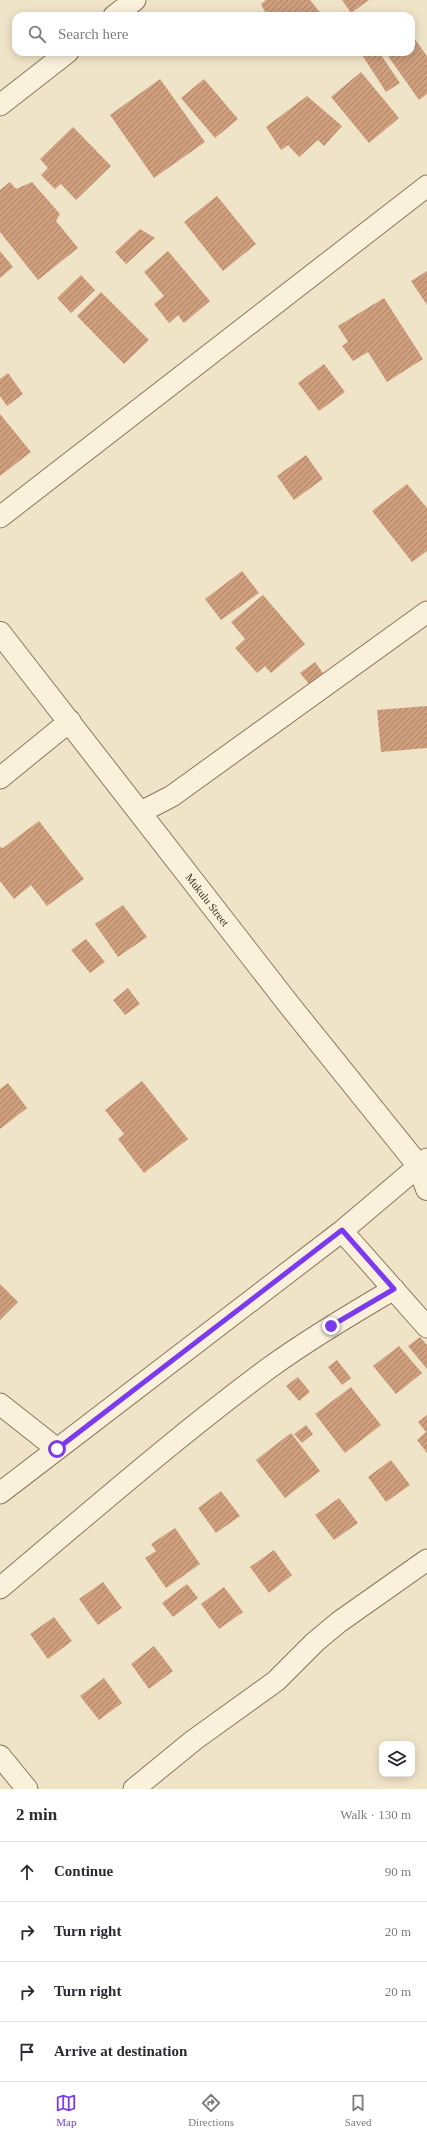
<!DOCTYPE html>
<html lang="en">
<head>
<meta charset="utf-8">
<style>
	:root { --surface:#fff; --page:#f2f2f3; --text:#2b2b33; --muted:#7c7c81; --line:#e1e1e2; --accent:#7c3aed }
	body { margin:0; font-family:Georgia,serif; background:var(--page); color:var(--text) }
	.controls { position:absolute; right:12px; bottom:12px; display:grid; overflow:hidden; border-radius:8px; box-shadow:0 2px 10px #0003 }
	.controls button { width:36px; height:36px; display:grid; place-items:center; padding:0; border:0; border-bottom:1px solid var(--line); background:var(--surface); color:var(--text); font:20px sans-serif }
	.stop { position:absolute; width:12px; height:12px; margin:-9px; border:3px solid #7c3aed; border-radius:50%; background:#fff }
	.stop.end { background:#7c3aed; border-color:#fff; box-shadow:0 1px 4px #0008 }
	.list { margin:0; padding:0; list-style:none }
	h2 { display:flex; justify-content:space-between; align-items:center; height:52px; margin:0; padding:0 16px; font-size:17px }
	h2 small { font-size:13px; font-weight:400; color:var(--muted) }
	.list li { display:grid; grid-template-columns:26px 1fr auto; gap:12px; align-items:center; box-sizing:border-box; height:60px; padding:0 16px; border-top:1px solid var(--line) }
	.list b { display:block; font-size:15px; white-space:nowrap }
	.list em { font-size:13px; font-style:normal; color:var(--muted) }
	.icon { flex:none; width:22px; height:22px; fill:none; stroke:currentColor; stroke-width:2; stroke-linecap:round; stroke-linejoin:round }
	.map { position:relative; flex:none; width:427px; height:1789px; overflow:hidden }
	.search { position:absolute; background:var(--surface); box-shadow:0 2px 10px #0003; left:12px; right:12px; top:12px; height:44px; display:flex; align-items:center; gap:10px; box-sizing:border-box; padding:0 14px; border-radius:12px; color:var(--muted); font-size:15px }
	.sheet { height:292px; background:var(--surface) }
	nav { display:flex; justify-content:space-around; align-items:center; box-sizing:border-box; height:56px; border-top:1px solid var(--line); background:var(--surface); font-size:11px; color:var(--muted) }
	nav a { display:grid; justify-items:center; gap:2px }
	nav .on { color:var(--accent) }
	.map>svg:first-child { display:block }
	.building { fill:url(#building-hatch) }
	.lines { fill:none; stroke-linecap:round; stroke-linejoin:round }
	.minor-casing { stroke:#8d765c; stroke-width:23 }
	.tertiary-casing { stroke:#8d765c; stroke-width:24 }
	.minor { stroke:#faf1dc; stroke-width:21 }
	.tertiary { stroke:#faf1dc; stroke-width:22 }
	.route { stroke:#7c3aed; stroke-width:5 }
	.labels { text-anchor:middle; stroke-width:3.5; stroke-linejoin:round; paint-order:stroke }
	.street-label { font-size:11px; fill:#3d2e20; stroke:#f7eed8 }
</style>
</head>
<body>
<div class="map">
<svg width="427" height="1789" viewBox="0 0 427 1789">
	<defs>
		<pattern id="building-hatch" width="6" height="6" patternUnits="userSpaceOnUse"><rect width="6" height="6" fill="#cf9f7d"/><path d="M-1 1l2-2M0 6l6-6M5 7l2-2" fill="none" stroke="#a98266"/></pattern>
	</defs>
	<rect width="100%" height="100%" fill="#f0e4c8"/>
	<path class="building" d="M 266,0 L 310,0 L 323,16 L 260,16 L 265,12 L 261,4 Z
		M 342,0 L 369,0 L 351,13 Z
		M 414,38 L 427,56 L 427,94 L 419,100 L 388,56 L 394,52 L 411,52 L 411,40 Z
		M 366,52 L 379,52 L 400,83 L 386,92 L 362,55 Z
		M 361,72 L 399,118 L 369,143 L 331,97 Z
		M 160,79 L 205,142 L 154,178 L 110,115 Z
		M 204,79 L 238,119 L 215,138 L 181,98 Z
		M 307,96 L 342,126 L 324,146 L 318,140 L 299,157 L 288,145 L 281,150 L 266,127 Z
		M 73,127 L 111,166 L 76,200 L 61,184 L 55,189 L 41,175 L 48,168 L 40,159 Z
		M 10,182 L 16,189 L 32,182 L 60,214 L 56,221 L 78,248 L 38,280 L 0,232 L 0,190 Z
		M 217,196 L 256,244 L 223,271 L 184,222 Z
		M 140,229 L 155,238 L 126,264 L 115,252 Z
		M 0,251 L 13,267 L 0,278 Z
		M 168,251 L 210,301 L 184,323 L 178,315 L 169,323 L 154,304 L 164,296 L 144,272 Z
		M 427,271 L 427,305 L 411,281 Z
		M 81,275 L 95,290 L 71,313 L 57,298 Z
		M 101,292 L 149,340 L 124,364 L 77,316 Z
		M 384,298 L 423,359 L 387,382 L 368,352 L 353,361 L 342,346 L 348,342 L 338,326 Z
		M 324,364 L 345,392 L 319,411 L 298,383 Z
		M 8,373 L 23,394 L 7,406 L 0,396 L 0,379 Z
		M 0,414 L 31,452 L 0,476 Z
		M 306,455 L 323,479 L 294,500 L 277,476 Z
		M 407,484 L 427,508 L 427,551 L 412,562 L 372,511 Z
		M 242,571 L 259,593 L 221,620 L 205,599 Z
		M 263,595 L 305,644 L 271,673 L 265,666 L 257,673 L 235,648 L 245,639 L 231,622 Z
		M 315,662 L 323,673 L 309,684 L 300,673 Z
		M 427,706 L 427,748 L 381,752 L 377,710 Z
		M 39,821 L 84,879 L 47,906 L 31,885 L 14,899 L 0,881 L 0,847 L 3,848 Z
		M 123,905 L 147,937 L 118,957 L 95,924 Z
		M 86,939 L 105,962 L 90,973 L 71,950 Z
		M 128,988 L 140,1004 L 125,1015 L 113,1000 Z
		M 142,1081 L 188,1139 L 144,1173 L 118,1139 L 124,1134 L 105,1110 Z
		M 8,1083 L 27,1108 L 0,1129 L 0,1089 Z
		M 0,1284 L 18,1302 L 0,1320 Z
		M 420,1337 L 427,1345 L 427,1369 L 408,1346 Z
		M 399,1346 L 422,1373 L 396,1394 L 373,1366 Z
		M 337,1360 L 351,1378 L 342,1385 L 328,1367 Z
		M 298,1377 L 310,1392 L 299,1401 L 286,1386 Z
		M 351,1387 L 381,1425 L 345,1453 L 315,1414 Z
		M 427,1415 L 427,1453 L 417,1440 L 426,1432 L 418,1422 Z
		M 306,1425 L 313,1434 L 302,1443 L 294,1434 Z
		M 291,1433 L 320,1471 L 285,1498 L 256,1460 Z
		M 391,1460 L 410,1485 L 386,1502 L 368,1477 Z
		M 221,1491 L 240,1516 L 216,1533 L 198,1508 Z
		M 339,1498 L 358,1523 L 334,1540 L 315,1515 Z
		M 175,1528 L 200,1564 L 166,1588 L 145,1558 L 156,1551 L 151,1544 Z
		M 274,1550 L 292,1575 L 269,1593 L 250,1567 Z
		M 103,1582 L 122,1608 L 98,1625 L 79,1599 Z
		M 187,1584 L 198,1598 L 173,1617 L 162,1603 Z
		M 224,1587 L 243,1612 L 219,1629 L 201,1604 Z
		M 54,1617 L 72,1641 L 48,1659 L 30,1634 Z
		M 154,1646 L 173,1671 L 149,1689 L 131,1664 Z
		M 104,1678 L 122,1703 L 99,1720 L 80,1696 Z"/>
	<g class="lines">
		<g class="minor-casing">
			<path id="minor" d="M 114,16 L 135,0
				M 0,105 L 68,52
				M 0,517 L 427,186
				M 0,778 L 70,721
				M 141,812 L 172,796 L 427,612
				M 342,1231 L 427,1327
				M 0,1404 L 57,1449
				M 0,1493 L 342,1231 L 427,1159
				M 0,1588 C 88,1514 176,1437 269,1368 C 309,1339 351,1314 394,1289
				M 0,1756 L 27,1789
				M 134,1789 L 194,1740 L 276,1681 L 315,1642 L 339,1622 L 427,1560"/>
		</g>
		<g class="tertiary-casing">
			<g id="tertiary">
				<path id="s1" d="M 0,633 L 290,1006 L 418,1165 L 427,1189"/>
			</g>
		</g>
		<use href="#minor" class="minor"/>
		<use href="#tertiary" class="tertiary"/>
	</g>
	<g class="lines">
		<path class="route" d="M 57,1449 L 342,1230 L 394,1289 L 331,1326"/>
	</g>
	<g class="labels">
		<g class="street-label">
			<text dy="4" stroke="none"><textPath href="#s1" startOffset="338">Mukulu Street</textPath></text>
		</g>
	</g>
</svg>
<div class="controls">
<button><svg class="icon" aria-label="layers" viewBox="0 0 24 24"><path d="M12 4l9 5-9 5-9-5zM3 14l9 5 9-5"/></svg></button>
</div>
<div class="stop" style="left:57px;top:1449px"></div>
<div class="stop end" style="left:331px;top:1326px"></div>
<div class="search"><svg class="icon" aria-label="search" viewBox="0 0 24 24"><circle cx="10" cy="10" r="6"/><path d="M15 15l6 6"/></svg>Search here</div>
</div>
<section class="sheet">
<h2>2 min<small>Walk · 130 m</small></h2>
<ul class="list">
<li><svg class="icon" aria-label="ahead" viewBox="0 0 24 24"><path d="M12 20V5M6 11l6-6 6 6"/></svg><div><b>Continue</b></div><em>90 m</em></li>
<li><svg class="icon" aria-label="right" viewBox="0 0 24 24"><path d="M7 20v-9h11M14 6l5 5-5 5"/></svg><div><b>Turn right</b></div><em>20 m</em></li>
<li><svg class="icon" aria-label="right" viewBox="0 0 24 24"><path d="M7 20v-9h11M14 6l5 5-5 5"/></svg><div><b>Turn right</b></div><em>20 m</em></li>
<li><svg class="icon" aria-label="arrive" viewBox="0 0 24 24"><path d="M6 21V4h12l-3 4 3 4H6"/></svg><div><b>Arrive at destination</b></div></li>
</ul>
</section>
<nav>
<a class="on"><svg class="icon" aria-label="map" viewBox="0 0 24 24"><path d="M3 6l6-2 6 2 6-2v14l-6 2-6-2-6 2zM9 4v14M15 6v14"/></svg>Map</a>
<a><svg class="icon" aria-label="directions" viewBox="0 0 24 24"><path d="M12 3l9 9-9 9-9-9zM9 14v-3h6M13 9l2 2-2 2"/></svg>Directions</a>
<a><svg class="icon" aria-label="saved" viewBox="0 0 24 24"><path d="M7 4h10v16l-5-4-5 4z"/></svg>Saved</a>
</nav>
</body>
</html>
